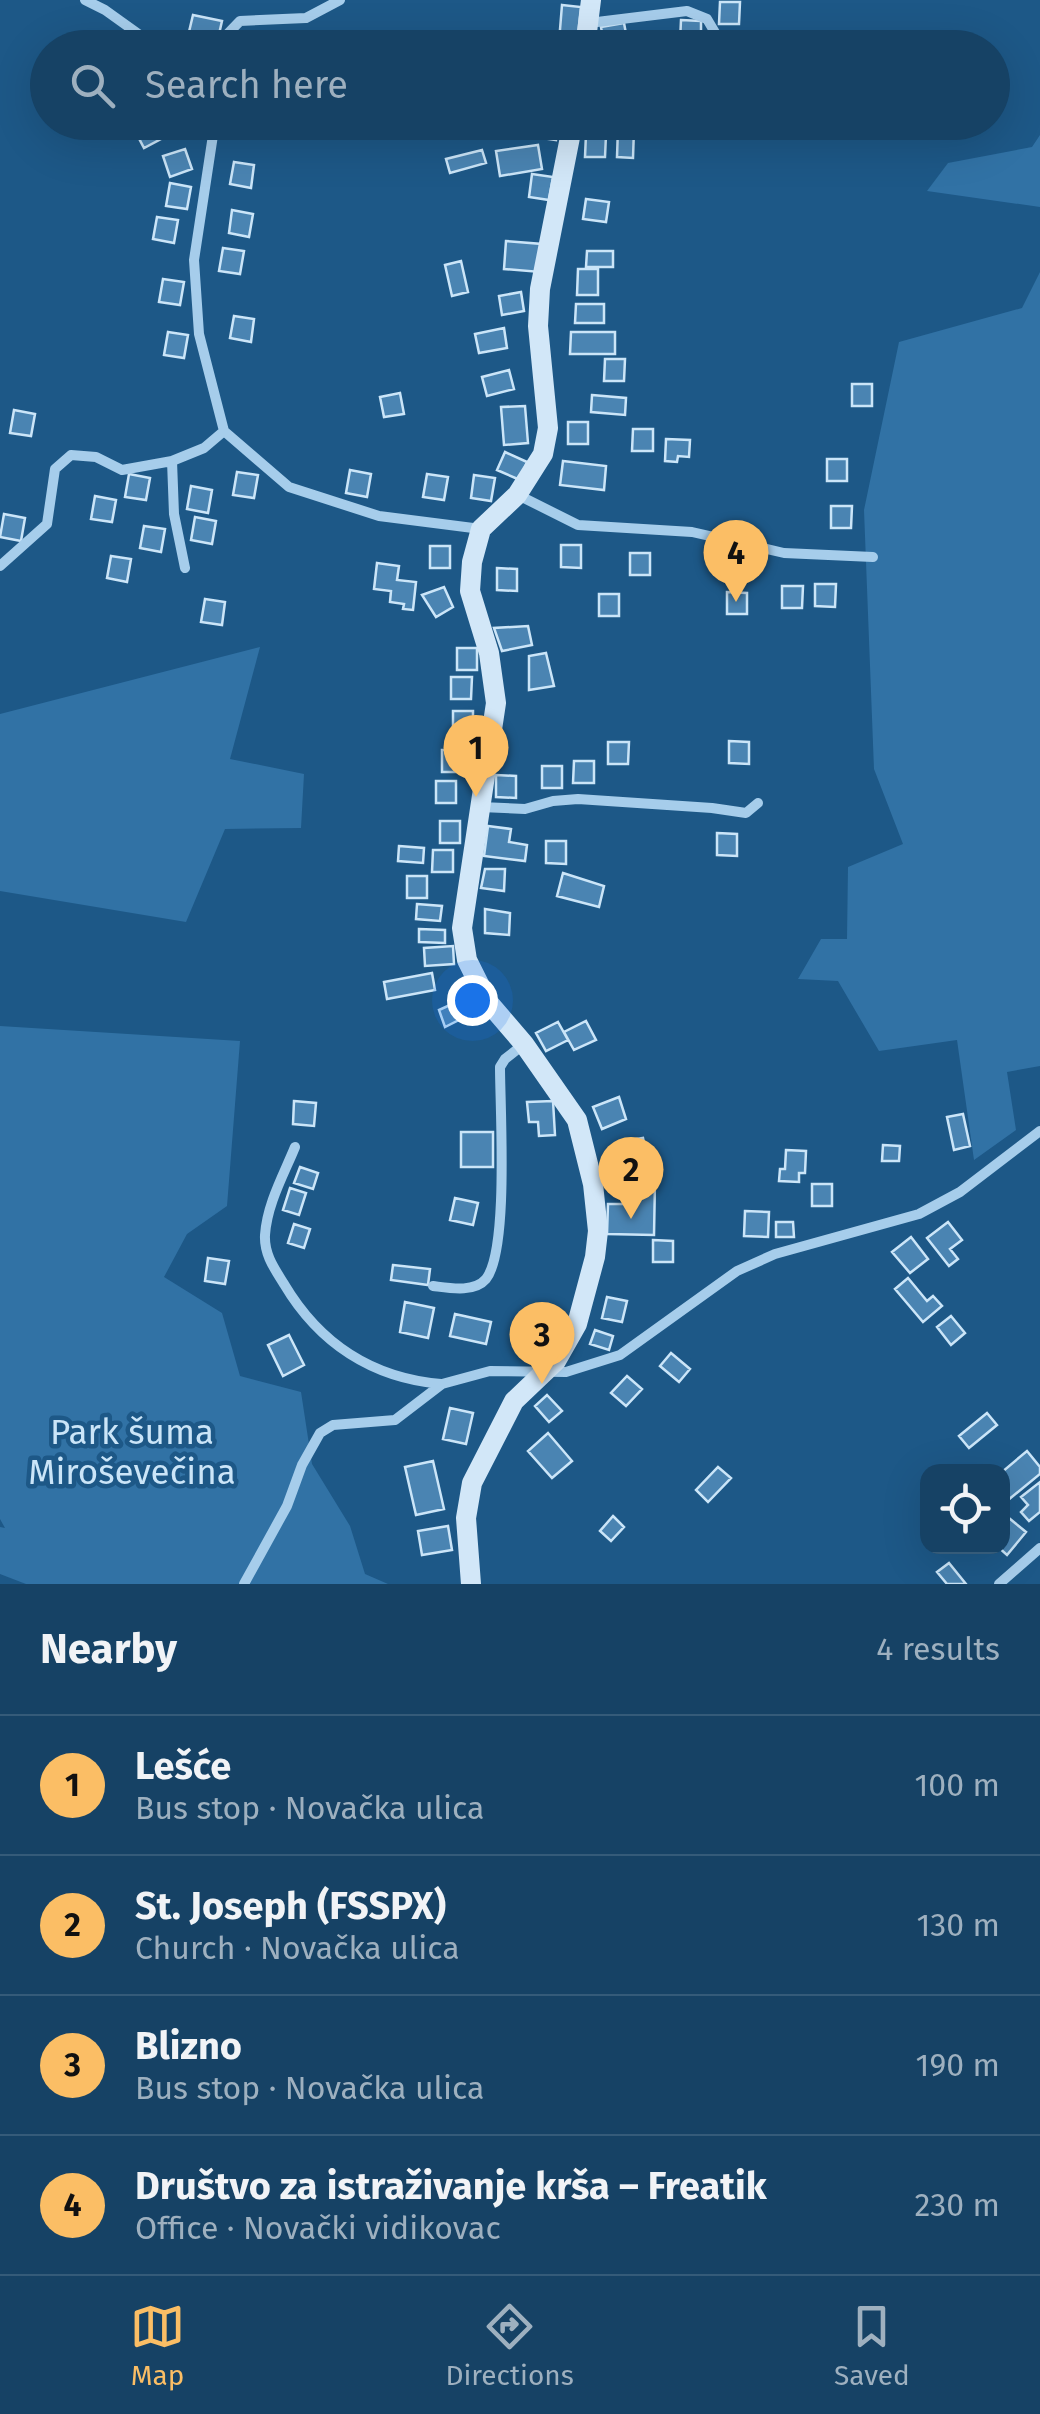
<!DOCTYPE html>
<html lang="en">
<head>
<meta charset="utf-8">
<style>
	:root { --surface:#164265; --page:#234d6e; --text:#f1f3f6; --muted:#9eb0bf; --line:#355b79; --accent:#fbbe65 }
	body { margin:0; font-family:"Fira Sans",sans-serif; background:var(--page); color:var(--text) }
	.controls { position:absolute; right:30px; bottom:30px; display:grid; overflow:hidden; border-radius:20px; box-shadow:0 10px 40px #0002 }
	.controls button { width:90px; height:90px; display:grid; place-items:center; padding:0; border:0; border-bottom:2px solid var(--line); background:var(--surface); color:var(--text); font:50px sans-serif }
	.you { position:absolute; left:472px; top:1000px; width:35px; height:35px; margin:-25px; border:8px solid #fff; border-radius:50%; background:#1a73e8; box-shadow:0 0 0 15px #1a73e833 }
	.badge { display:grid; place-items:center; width:65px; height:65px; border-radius:50%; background:var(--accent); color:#111; font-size:32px; font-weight:700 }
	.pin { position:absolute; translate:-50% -82px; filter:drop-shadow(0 2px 5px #0008) }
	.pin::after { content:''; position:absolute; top:52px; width:35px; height:30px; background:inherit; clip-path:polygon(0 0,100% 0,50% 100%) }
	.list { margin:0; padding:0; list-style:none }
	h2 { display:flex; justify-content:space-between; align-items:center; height:130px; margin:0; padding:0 40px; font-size:42px }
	h2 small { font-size:32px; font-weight:400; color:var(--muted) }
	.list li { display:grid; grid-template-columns:65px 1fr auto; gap:30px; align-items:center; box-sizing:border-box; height:140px; padding:0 40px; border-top:2px solid var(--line) }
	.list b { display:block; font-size:38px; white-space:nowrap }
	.list p { margin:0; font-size:32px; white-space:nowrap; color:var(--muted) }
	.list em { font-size:32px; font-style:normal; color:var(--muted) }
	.icon { flex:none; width:55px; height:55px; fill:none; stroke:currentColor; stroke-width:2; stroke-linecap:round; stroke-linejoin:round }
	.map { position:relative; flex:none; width:1040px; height:1584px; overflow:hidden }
	.search { position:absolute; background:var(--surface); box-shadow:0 10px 40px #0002; left:30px; right:30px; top:30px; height:110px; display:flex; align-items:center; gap:25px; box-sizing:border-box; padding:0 35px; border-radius:55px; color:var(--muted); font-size:38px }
	.sheet { height:690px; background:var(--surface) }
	nav { display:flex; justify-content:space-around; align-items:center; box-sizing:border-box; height:140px; border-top:2px solid var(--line); background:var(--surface); font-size:28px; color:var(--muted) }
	nav a { display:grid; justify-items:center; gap:5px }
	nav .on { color:var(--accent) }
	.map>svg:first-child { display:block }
	.green { fill:#3172a5 }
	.building { fill:#4a84b2; stroke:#cbe5f8; stroke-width:2.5 }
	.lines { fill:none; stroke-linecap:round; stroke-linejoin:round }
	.street { stroke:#a6cdeb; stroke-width:10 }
	.secondary { stroke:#d2e7f8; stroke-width:20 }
	.labels { text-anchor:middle; stroke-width:9; stroke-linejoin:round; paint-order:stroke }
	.park-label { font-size:35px; fill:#cbe5f8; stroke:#1d5887 }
</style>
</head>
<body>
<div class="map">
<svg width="1040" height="1584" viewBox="0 0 1040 1584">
	<rect width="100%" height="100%" fill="#1d5887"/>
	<path class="green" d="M 1040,135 L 1040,207 L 927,191 L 948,163 L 1032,147 Z
		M 1040,272 L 1040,1066 L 1007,1072 L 1016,1130 L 974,1160 L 957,1040 L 879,1051 L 838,981 L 798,979 L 821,939 L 847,939 L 848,867 L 903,844 L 874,769 L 864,510 L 899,342 L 1022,308 Z
		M 260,647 L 230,759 L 304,774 L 301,828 L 225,829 L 186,922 L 0,891 L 0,714 Z
		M 0,1026 L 240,1041 L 227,1206 L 187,1234 L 164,1277 L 222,1313 L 240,1376 L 301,1392 L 312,1464 L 350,1526 L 365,1574 L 388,1584 L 26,1584 L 0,1574 L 0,1527 L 5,1528 L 0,1519 Z"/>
	<path class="building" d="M 720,2 L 740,2 L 739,24 L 719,24 Z
		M 562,5 L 581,7 L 577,44 L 559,42 Z
		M 193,15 L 222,21 L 217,43 L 188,36 Z
		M 681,20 L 701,21 L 701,43 L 680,42 Z
		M 624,23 L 627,39 L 604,44 L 601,27 Z
		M 137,122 L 171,122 L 176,131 L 144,148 L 132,125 Z
		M 538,122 L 559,122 L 556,140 L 535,137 Z
		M 618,128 L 634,129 L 633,158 L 617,157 Z
		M 586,134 L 606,135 L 605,157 L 585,157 Z
		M 538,145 L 542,169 L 500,176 L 496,151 Z
		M 185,149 L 192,169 L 170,177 L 163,156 Z
		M 482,150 L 486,163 L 450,173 L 446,159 Z
		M 234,162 L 254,165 L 251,188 L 230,184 Z
		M 532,174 L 553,177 L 549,200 L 529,197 Z
		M 170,183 L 191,187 L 187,209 L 166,206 Z
		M 586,199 L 609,202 L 606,222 L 583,219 Z
		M 232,210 L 253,214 L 249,237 L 229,233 Z
		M 157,217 L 178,220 L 174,243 L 153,239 Z
		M 506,241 L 542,244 L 540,272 L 504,269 Z
		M 223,248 L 244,251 L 240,274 L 219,271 Z
		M 587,251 L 613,251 L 613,267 L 586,267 Z
		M 461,261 L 468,292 L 452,296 L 445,265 Z
		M 578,269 L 598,269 L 598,295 L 577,295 Z
		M 163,279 L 184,282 L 180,305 L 159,302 Z
		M 521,292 L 524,311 L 502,315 L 499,296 Z
		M 576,304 L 604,304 L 604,323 L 575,323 Z
		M 234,316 L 254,319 L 251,342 L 230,338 Z
		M 504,328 L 507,348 L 479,353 L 475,334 Z
		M 168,332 L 188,335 L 184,358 L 164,355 Z
		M 571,332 L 615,332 L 615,354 L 570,354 Z
		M 605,359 L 625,359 L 624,381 L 604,381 Z
		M 509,370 L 514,389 L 487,396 L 482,377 Z
		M 852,384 L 872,384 L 872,406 L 852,406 Z
		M 400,393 L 404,414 L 384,417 L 380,397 Z
		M 592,395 L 626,398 L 625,415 L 591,412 Z
		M 525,406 L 528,443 L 504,445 L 501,407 Z
		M 14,410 L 35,414 L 31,436 L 10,433 Z
		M 568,422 L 588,422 L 588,444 L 568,444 Z
		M 633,429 L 653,429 L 653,451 L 632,451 Z
		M 666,439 L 690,440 L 689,457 L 678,456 L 677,462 L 665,461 Z
		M 505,452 L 527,462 L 520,480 L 497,470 Z
		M 827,459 L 847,459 L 847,481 L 827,481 Z
		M 563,461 L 606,466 L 604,490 L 560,485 Z
		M 350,470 L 371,474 L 367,497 L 346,493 Z
		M 237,472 L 258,475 L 254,498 L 233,495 Z
		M 129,474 L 150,478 L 146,500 L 125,497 Z
		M 427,474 L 448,477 L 444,500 L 423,497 Z
		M 474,475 L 495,478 L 491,501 L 471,498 Z
		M 191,486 L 212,490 L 208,513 L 187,509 Z
		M 95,496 L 116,500 L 112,522 L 91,519 Z
		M 831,506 L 852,506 L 851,528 L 831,528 Z
		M 4,514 L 25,518 L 21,541 L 0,537 Z
		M 195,517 L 216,521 L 212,544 L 191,540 Z
		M 144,526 L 165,529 L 161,552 L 140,548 Z
		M 561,545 L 581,545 L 581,568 L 561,567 Z
		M 430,546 L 450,546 L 450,568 L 430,568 Z
		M 630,553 L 650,553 L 650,575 L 630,575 Z
		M 111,556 L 131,559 L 127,582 L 107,578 Z
		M 377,563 L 399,566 L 397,580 L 416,582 L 413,610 L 403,609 L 404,604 L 390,602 L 391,591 L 374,589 Z
		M 497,568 L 517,569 L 517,591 L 497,590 Z
		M 815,584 L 836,584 L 835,607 L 815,606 Z
		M 782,586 L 803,586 L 802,608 L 782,608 Z
		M 444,587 L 453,607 L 436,617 L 422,595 Z
		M 727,592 L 747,593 L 747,614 L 727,614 Z
		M 599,594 L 619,594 L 619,616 L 599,616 Z
		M 205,599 L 225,602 L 222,625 L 201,622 Z
		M 528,626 L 532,645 L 502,651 L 494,628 Z
		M 457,648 L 477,648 L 477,670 L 457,670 Z
		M 546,653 L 554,686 L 529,690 L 529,656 Z
		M 451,677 L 472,677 L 471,699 L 451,699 Z
		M 453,711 L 473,711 L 473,733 L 453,733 Z
		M 729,741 L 749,742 L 749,764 L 729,763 Z
		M 608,742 L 629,742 L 628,764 L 608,764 Z
		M 442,750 L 463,750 L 462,772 L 442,772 Z
		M 574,761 L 594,761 L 594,783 L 573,783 Z
		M 542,766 L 562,766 L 562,788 L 542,788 Z
		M 496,775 L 516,776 L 516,798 L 496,797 Z
		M 436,781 L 456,781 L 456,803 L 436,803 Z
		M 440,821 L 460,821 L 460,843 L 440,843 Z
		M 488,826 L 511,829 L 509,842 L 527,845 L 525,861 L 484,856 Z
		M 717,833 L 737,834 L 737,856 L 717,855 Z
		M 546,841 L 566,841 L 566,864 L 546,863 Z
		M 399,846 L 424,848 L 423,863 L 398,861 Z
		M 433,850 L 453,850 L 453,872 L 432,872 Z
		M 485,869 L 505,869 L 504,891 L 481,888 Z
		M 563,873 L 604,886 L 599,907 L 557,896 Z
		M 407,876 L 427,876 L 427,898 L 407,898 Z
		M 417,904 L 442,906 L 440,921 L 416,919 Z
		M 485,909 L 510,913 L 509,935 L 485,933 Z
		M 419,929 L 445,930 L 445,943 L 419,942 Z
		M 453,946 L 454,964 L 425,966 L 424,948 Z
		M 432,973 L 435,990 L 387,999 L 384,982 Z
		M 461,1000 L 467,1016 L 445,1027 L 439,1010 Z
		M 586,1021 L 596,1040 L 574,1050 L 564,1032 Z
		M 558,1022 L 568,1040 L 546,1051 L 536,1033 Z
		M 619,1097 L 626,1119 L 602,1129 L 593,1107 Z
		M 294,1101 L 316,1103 L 314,1126 L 293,1124 Z
		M 553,1101 L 555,1135 L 539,1136 L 538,1122 L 529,1122 L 527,1102 Z
		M 963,1114 L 970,1146 L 954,1150 L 947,1117 Z
		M 461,1132 L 493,1132 L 493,1167 L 461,1167 Z
		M 643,1138 L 649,1167 L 608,1174 L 605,1158 L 626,1154 L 624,1141 Z
		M 883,1145 L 900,1146 L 899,1161 L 882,1161 Z
		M 786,1150 L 806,1151 L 805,1173 L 799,1173 L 799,1182 L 779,1181 L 780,1169 L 785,1169 Z
		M 300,1167 L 318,1173 L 313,1189 L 294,1183 Z
		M 628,1180 L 655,1181 L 654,1235 L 607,1234 L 608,1204 L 628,1204 Z
		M 812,1184 L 832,1184 L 832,1206 L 812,1206 Z
		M 290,1188 L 306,1193 L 299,1215 L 283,1210 Z
		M 455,1198 L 478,1203 L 473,1225 L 450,1220 Z
		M 745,1211 L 769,1212 L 768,1237 L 744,1236 Z
		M 776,1222 L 793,1222 L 794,1237 L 776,1237 Z
		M 948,1222 L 962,1240 L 950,1249 L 958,1259 L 949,1266 L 927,1238 Z
		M 294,1224 L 310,1229 L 304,1248 L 288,1243 Z
		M 911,1237 L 928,1259 L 910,1273 L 892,1252 Z
		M 653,1240 L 673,1241 L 673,1262 L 653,1262 Z
		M 208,1258 L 229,1261 L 225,1284 L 205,1281 Z
		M 393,1265 L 430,1269 L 428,1285 L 391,1280 Z
		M 908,1278 L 927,1301 L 933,1296 L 942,1306 L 923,1322 L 895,1289 Z
		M 607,1297 L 627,1301 L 622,1322 L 602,1318 Z
		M 405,1302 L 434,1308 L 428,1338 L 400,1332 Z
		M 455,1314 L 491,1322 L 486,1344 L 450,1336 Z
		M 951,1316 L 965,1333 L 951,1345 L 937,1327 Z
		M 595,1330 L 613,1336 L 609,1350 L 590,1344 Z
		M 289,1335 L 304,1365 L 283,1376 L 268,1345 Z
		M 671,1353 L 690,1369 L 679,1382 L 660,1366 Z
		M 627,1376 L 642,1389 L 626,1406 L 611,1393 Z
		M 547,1395 L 562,1411 L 549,1422 L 535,1406 Z
		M 450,1408 L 473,1413 L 466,1444 L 443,1439 Z
		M 987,1413 L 997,1425 L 969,1448 L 959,1436 Z
		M 548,1433 L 572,1461 L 552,1478 L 528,1451 Z
		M 1027,1451 L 1040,1467 L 1040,1474 L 1002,1505 L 1002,1472 Z
		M 433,1461 L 444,1509 L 416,1515 L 405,1467 Z
		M 718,1467 L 731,1478 L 708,1502 L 696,1490 Z
		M 1040,1482 L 1040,1512 L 1029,1521 L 1021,1512 L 1028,1505 L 1021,1497 Z
		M 1004,1514 L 1026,1532 L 1007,1555 L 997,1546 L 1002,1546 Z
		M 613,1516 L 624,1527 L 611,1541 L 600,1531 Z
		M 448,1526 L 452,1550 L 422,1555 L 418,1531 Z
		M 949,1563 L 966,1584 L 947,1584 L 937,1572 Z"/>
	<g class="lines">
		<path class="street" d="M 85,0 L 105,10 L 158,48
			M 589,23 L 687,11 L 707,19 L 720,41
			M 214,48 L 240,21 L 306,18 L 340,0
			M 215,122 L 194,260 L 199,334 L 224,431 L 289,487 L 379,516 L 481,529
			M 172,461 L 174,514 L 185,568
			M 518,495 L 578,525 L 692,532 L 784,553 L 873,557
			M 0,566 L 47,524 L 55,469 L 71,455 L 96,457 L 122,470 L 172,461 L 204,448 L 224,431
			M 481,807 L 525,809 L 553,801 L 578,799 L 712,808 L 746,813 L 758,803
			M 295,1147 C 284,1174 267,1204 265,1235 C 264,1254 274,1268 284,1284 C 319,1343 372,1378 441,1384
			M 433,1286 C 449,1288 474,1293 486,1279 C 509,1250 500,1109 500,1067 L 505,1059 L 524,1044
			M 244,1584 L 287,1506 L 302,1465 L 320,1433 L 333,1425 L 395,1420 L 442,1384 L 490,1371 L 566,1372 L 620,1355 L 737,1271 L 775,1254 L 919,1214 L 960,1192 L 1040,1131
			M 999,1584 L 1040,1548"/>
		<path class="secondary" d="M 585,48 L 591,0
			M 471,1584 L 466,1518 L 472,1483 L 514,1401 L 556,1361 L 577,1324 L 595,1257 L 598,1231 L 593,1184 L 577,1120 L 524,1044 L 488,1002 L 467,960 L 462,928 L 496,703 L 489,653 L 470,591 L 472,562 L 481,529 L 517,495 L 543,454 L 548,428 L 538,326 L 540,289 L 573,122"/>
	</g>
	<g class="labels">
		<g class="park-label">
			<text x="132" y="1444">Park šuma<tspan x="132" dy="40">Miroševečina</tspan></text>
		</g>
	</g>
</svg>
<div class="controls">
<button><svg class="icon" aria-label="locate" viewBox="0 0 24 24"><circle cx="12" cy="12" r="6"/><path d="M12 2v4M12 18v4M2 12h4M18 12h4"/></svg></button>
</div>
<div class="you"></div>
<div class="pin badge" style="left:476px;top:797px">1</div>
<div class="pin badge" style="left:631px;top:1219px">2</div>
<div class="pin badge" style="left:542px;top:1384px">3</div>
<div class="pin badge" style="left:736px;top:602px">4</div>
<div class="search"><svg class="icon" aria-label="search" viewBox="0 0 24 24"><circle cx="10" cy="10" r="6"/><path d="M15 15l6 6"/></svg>Search here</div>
</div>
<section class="sheet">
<h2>Nearby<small>4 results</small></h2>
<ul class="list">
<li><span class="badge">1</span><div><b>Lešće</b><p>Bus stop · Novačka ulica</p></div><em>100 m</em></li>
<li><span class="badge">2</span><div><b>St. Joseph (FSSPX)</b><p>Church · Novačka ulica</p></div><em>130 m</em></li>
<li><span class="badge">3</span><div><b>Blizno</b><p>Bus stop · Novačka ulica</p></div><em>190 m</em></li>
<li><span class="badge">4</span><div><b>Društvo za istraživanje krša – Freatik</b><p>Office · Novački vidikovac</p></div><em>230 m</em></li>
</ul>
</section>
<nav>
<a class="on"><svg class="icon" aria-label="map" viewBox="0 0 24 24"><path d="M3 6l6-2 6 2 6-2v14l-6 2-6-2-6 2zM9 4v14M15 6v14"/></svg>Map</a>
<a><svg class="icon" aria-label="directions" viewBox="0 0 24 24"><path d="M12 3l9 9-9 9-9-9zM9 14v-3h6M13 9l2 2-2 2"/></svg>Directions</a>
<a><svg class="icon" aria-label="saved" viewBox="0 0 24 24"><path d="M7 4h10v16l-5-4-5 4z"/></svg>Saved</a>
</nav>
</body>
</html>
